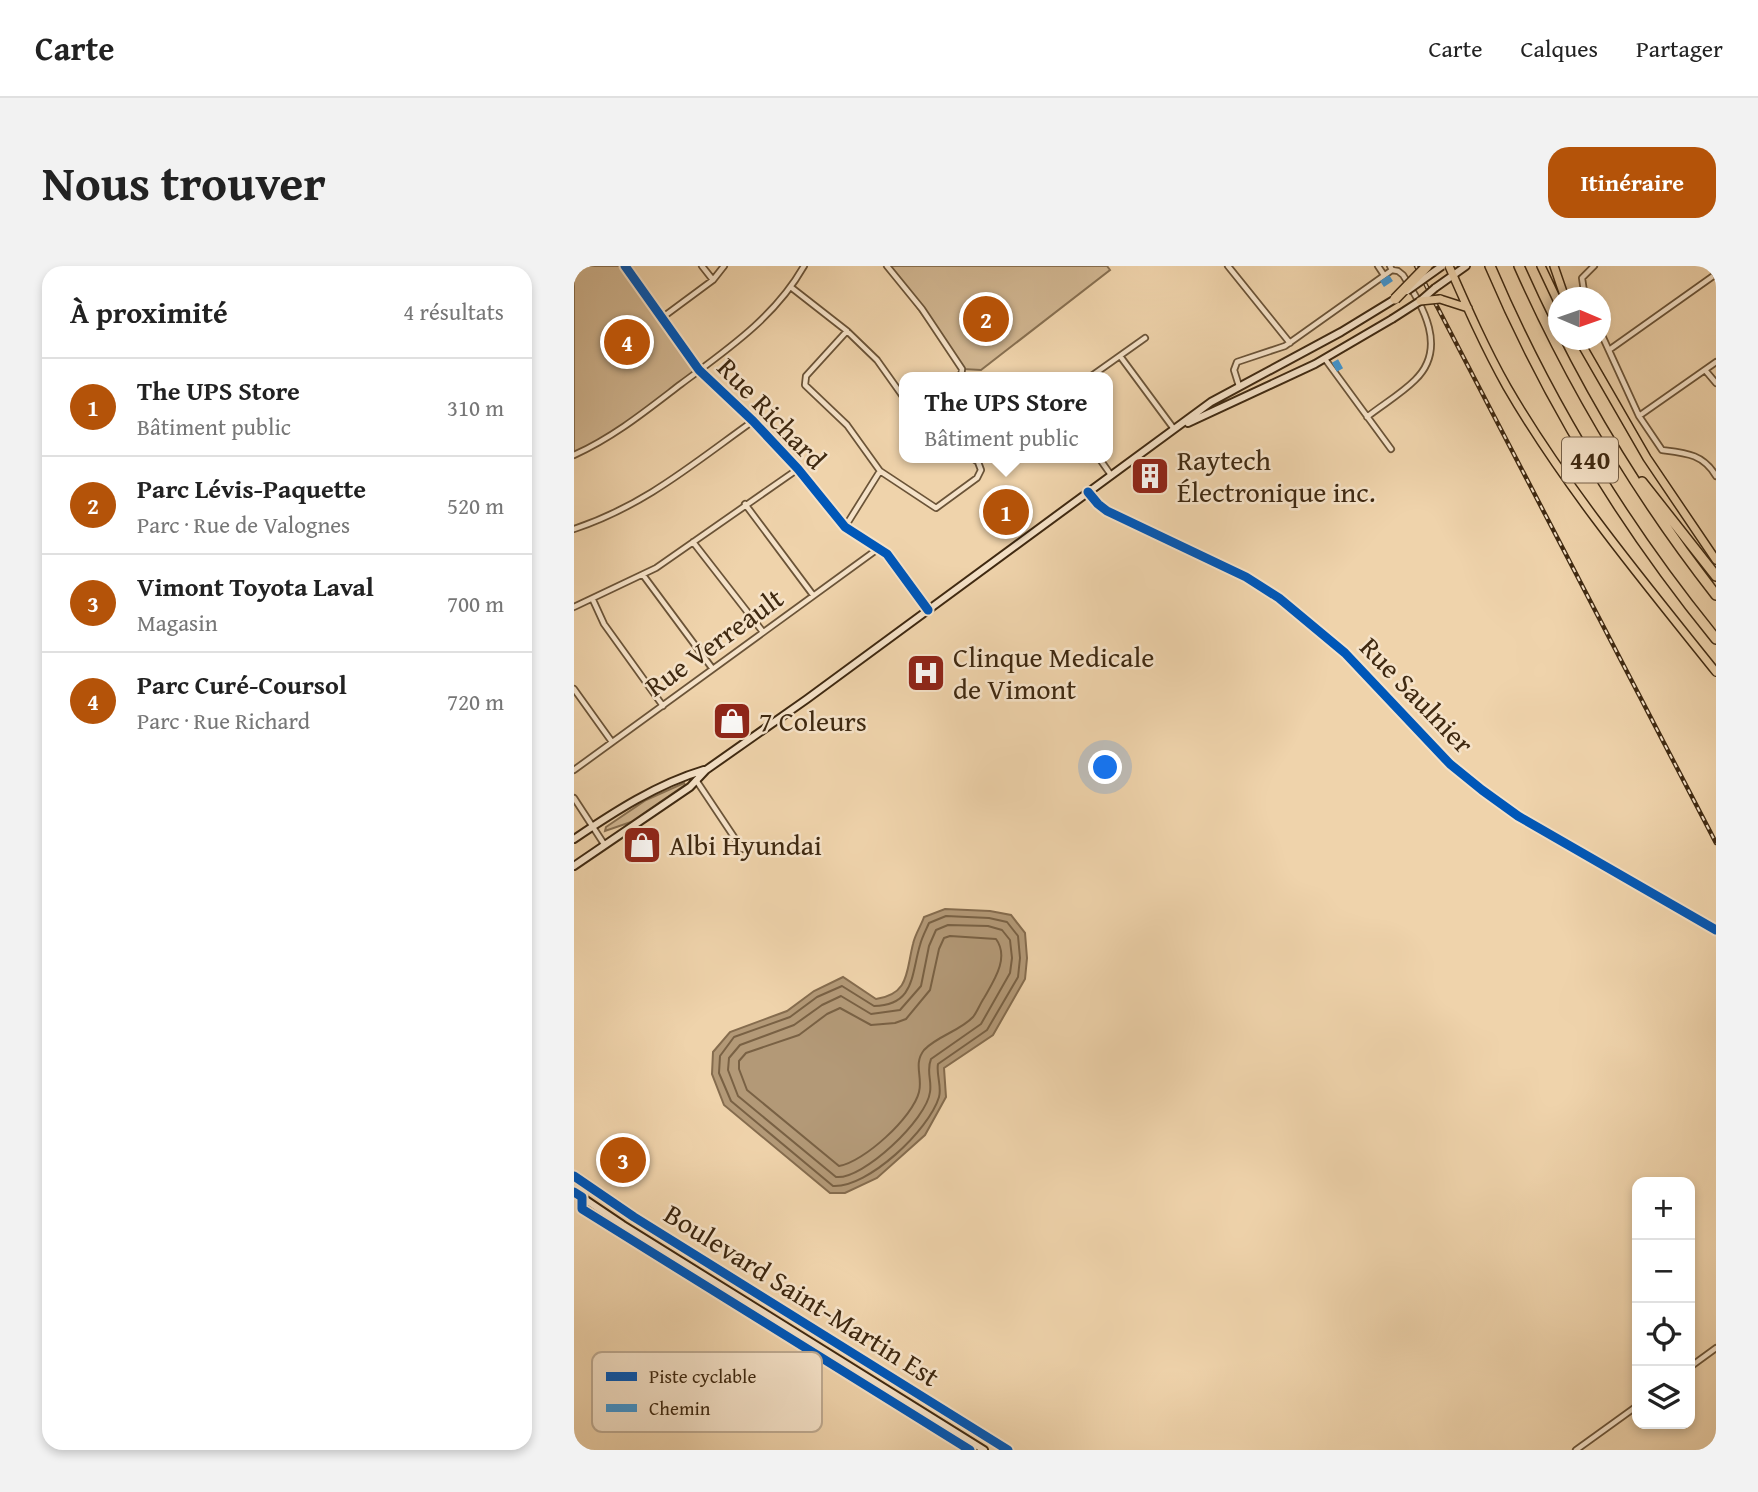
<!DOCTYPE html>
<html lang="fr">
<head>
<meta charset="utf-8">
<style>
	:root { --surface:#fff; --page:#f2f2f2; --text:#222; --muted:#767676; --line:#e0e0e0; --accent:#b45309 }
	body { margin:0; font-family:"Gentium Book Plus",serif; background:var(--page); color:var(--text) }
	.controls { position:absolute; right:21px; bottom:21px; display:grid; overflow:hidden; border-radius:14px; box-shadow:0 4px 10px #0003 }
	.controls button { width:63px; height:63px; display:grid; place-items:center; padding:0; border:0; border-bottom:2px solid var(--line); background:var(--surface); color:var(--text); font:35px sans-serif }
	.compass { position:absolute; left:974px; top:21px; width:63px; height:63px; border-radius:50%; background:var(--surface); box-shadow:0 4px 10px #0003; rotate:92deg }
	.you { position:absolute; left:532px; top:502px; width:24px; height:24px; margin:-18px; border:5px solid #fff; border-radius:50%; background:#1a73e8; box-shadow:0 0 0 10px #1a73e833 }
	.badge { display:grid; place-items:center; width:46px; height:46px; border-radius:50%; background:var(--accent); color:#fff; font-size:23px; font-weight:700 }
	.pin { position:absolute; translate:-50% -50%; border:4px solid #fff; box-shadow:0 2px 7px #0006 }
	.popup { position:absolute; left:325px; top:106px; width:214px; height:91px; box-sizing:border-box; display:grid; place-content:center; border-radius:14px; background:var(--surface); filter:drop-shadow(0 2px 5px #0005); font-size:23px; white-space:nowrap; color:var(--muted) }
	.popup b { font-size:26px; color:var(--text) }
	.popup::after { content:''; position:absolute; left:50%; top:100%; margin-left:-14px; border:14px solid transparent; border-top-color:var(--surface) }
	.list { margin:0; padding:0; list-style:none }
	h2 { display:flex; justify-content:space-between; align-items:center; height:91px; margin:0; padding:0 28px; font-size:30px }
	h2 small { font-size:23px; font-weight:400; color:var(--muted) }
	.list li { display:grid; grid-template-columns:46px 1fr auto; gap:21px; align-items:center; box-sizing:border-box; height:98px; padding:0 28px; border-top:2px solid var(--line) }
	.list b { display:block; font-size:26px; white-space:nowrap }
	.list p { margin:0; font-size:23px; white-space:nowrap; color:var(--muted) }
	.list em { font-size:23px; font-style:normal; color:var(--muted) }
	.icon { flex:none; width:38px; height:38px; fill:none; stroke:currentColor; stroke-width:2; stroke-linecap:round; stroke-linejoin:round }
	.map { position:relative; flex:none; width:1142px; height:1184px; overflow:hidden; border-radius:21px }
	header { display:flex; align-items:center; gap:42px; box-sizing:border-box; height:98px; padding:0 35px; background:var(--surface); border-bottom:2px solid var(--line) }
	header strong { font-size:33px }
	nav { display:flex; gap:38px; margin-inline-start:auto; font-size:24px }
	.intro { display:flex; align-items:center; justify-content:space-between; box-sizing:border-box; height:168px; padding:0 42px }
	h1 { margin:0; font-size:49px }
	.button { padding:18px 32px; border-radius:21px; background:var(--accent); color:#fff; font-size:24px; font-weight:700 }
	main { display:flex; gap:42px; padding:0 42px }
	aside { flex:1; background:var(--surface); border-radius:21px; box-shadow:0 4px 10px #0003 }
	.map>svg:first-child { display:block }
	.green { fill:#d1b691; stroke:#887051; stroke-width:2 }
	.water { fill:#b39977; stroke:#856c4e; stroke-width:2 }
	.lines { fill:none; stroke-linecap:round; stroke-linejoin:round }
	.shore { stroke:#796144; stroke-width:2 }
	.street-casing { stroke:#6b5438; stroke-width:8 }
	.secondary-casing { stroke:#3f2911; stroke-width:10 }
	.primary-casing { stroke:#3f2911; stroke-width:10 }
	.highway-casing { stroke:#3f2911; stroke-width:12 }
	.street { stroke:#f5e2c8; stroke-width:4.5 }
	.secondary { stroke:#f5e2c8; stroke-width:6 }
	.primary { stroke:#efd3ab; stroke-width:7 }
	.highway { stroke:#efd3ab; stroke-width:9 }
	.rail-casing { stroke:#3f2911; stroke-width:4.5 }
	.rail { stroke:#f5e2c8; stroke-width:2; stroke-dasharray:5; stroke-linecap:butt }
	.secondary-bridge-casing { stroke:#3f2911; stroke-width:10; stroke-linecap:butt }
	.primary-bridge-casing { stroke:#3f2911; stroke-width:10; stroke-linecap:butt }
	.highway-bridge-casing { stroke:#3f2911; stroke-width:12; stroke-linecap:butt }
	.secondary-bridge { stroke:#f5e2c8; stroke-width:6 }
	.primary-bridge { stroke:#efd3ab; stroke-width:7 }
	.highway-bridge { stroke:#efd3ab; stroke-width:9 }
	.quiet { stroke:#3f96d3; stroke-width:7; stroke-dasharray:14 7; stroke-linecap:butt }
	.cycleway-casing { stroke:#f5e2c8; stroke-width:13 }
	.cycleway { stroke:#0057b8; stroke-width:9 }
	.labels { text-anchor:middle; stroke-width:5; stroke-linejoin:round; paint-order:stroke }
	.shield { fill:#f5e2c8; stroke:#766048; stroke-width:2 }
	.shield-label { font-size:26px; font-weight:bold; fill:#3f2911 }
	.street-label { font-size:28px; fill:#3f2911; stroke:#f5e2c8 }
	.poi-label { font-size:28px; fill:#3f2911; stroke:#f5e2c8; text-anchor:start }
	.key { fill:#f5e2c8; stroke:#beaa91; stroke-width:2 }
	.key-label { font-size:19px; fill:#3f2911 }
</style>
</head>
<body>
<header>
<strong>Carte</strong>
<nav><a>Carte</a><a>Calques</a><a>Partager</a></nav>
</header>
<div class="intro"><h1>Nous trouver</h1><a class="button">Itinéraire</a></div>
<main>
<aside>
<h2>À proximité<small>4 résultats</small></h2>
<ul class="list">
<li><span class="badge">1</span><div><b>The UPS Store</b><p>Bâtiment public</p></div><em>310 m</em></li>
<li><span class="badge">2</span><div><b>Parc Lévis-Paquette</b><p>Parc · Rue de Valognes</p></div><em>520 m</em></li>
<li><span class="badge">3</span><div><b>Vimont Toyota Laval</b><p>Magasin</p></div><em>700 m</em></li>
<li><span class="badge">4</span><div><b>Parc Curé-Coursol</b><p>Parc · Rue Richard</p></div><em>720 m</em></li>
</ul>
</aside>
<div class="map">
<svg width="1142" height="1184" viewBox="0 0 1142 1184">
	<rect width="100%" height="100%" fill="#efd3ab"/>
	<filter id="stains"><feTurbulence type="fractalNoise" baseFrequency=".00286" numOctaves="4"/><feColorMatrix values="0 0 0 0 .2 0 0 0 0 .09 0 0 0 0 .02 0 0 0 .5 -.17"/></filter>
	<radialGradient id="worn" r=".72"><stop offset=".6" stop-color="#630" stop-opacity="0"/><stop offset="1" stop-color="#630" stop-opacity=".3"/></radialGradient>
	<path class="green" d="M 0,0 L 51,0 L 125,104 L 48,163 L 0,189 Z
		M 313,0 L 533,0 L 536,4 L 407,104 L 388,103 Z
		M 110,517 L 111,519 L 57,556 L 31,565 L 32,561 L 72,534 Z"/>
	<path class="water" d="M 371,643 L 416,645 L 437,649 L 451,667 L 453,692 L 451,713 L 419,769 L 370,802 L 372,831 L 351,869 L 303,912 L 271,927 L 256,927 L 150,839 L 138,808 L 139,786 L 156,766 L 213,745 L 240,725 L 269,711 L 302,733 C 336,728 332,705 339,678 C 341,668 347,660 350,651 Z"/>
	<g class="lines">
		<path class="shore" d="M 372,650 L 415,652 L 433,656 L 444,670 L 446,692 L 444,711 L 413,764 L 364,798 C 362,808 368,821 365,831 C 355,864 294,922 259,920 L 157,835 L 145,807 L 146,790 L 160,771 L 216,751 L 243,731 L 268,720 L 300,740 C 341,739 337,709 346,679 C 348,671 352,664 355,657 Z
			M 374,659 L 414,660 L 428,664 L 436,674 L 438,692 L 436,707 L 407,758 L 357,793 C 352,805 358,814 356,826 C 353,853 289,914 262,911 L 164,830 L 154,804 L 155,792 L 166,779 L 220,759 L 248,739 L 267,730 L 297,748 L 326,744 L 347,720 L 355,680 L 362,664 Z
			M 376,670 L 422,673 C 436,692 419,716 410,732 C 406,738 403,746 399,751 C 386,765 363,770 350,784 C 339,798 349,811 345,826 C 339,851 290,896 265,900 L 173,824 L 165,803 L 165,795 L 172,787 L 225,769 L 253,748 L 266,742 L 297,759 L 321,757 L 332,753 L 356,724 L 365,683 L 370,672 Z"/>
		<g class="street-casing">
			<path id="street" d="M 51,0 L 125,104 L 179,155 L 224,203 L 271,261 L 313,288 L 354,344
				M 128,0 L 139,14
				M 313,0 L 348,43 L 388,103 L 387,111
				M 654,0 L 716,77
				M 804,0 L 810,9
				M 218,22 L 273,65 L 303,94 L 330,132
				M 1011,32 L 1008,12 L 1020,0
				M 89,51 L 139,14 L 150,0
				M 273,65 L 232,110 L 231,119 L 273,159 L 306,205 L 362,242 L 403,212 L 407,204 L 404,196 L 398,192
				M 1026,65 L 1065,150 L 1088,184 C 1112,187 1129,188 1142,210
				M 1035,84 L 1142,8
				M 546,90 L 600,163
				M 751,93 L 817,183
				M 1131,104 L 1142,117
				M 516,111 L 571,72
				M 665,120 L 660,104 L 663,96 L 711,80 L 818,4
				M 1065,150 L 1142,96
				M 793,151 C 808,139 827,128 841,114 C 874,82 849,41 829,9 L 824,5 L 818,4 L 816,0
				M 0,189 C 40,171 73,144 107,118 C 154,83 201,51 230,0
				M 525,192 L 537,209
				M 514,226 L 524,238 L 533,245 L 672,311 L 705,332 L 771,387 L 876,498 L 908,524 L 944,550 L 1142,664
				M 171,238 L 239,329
				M 271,261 L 306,205
				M 0,263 C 70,240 120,197 179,155
				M 119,276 L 189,366
				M 69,309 L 138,402
				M 19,334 L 30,358 L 89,440
				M 0,341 L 82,302 L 224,203
				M 0,423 L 38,476
				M 0,504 L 305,282
				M 122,514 L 168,583
				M 0,532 L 30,578
				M 1116,1101 L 1142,1082
				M 1002,1184 L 1063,1140"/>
		</g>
		<g class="secondary-casing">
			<path id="secondary" d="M 861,22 L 892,0
				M 614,157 L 741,98 L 818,53
				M 0,573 C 40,546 83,518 130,504
				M 0,600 L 116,521 L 132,504 L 233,433 L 637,136 L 767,66 L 821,33
				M 0,910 L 60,951 L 434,1184
				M 0,926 L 49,959 L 410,1184"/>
		</g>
		<g class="primary-casing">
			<path id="primary" d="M 875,0 C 893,41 911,82 933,121 C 991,221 1070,316 1142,406
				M 967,0 L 984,36
				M 980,0 L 991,32
				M 866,33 L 894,42
				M 1005,74 L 1073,192 L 1142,294"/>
		</g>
		<g class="highway-casing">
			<path id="highway" d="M 916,0 C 973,134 1050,260 1142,373
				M 945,0 C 997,117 1063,228 1142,329
				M 1068,216 L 1142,310"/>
		</g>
		<use href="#street" class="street"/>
		<use href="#secondary" class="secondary"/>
		<use href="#primary" class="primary"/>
		<use href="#highway" class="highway"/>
		<g class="rail-casing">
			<path id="rail" d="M 842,0 L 1142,577"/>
		</g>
		<use href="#rail" class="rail"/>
		<g class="secondary-bridge-casing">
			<path id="secondary-bridge" d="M 833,25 L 868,0
				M 818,53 L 846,35 L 861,22"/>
		</g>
		<g class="primary-bridge-casing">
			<path id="primary-bridge" d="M 846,35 L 866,33"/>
		</g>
		<g class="highway-bridge-casing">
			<path id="highway-bridge" d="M 821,33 L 853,0"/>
		</g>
		<use href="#secondary-bridge" class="secondary-bridge"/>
		<use href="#primary-bridge" class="primary-bridge"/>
		<use href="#highway-bridge" class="highway-bridge"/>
		<path class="quiet" d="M 808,18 L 817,12
			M 761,95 L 766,104"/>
		<g class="cycleway-casing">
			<path id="cycleway" d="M 51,0 L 125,104 L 179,155 L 224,203 L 271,261 L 313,288 L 354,344
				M 514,226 L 524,238 L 533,245 L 672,311 L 705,332 L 771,387 L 876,498 L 908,524 L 944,550 L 1142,664
				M 0,910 L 60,951 L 434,1184
				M 0,926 L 8,931 L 8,943 L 396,1184"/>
		</g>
		<use href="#cycleway" class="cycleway"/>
	</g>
	<defs>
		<g id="building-square" transform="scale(2.0125)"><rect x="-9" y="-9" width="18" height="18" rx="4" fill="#8f2418" stroke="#f5e2c8"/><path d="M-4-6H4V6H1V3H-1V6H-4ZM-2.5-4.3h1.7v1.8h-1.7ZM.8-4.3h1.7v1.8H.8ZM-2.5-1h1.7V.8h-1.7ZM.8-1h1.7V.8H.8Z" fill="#fff"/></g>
		<g id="hospital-square" transform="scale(2.0125)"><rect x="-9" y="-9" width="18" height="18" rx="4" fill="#8f2418" stroke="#f5e2c8"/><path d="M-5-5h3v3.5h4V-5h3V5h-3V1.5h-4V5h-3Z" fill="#fff"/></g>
		<g id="shop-square" transform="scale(2.0125)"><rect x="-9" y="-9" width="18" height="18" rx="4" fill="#8f2418" stroke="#f5e2c8"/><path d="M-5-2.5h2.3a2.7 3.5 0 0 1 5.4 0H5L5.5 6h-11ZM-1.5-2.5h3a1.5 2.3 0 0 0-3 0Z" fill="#fff"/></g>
	</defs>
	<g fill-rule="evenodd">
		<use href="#building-square" x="576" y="210"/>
		<use href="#hospital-square" x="352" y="407"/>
		<use href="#shop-square" x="158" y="455"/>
		<use href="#shop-square" x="68" y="579"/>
	</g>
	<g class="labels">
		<rect class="shield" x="988" y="171.5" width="56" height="45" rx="5"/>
		<g class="shield-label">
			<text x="1016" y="203">440</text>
		</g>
		<g class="street-label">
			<text transform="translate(198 147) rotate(46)" y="10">Rue Richard</text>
			<text transform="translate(140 376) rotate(-36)" y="10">Rue Verreault</text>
			<text transform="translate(843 429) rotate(46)" y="10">Rue Saulnier</text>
			<text transform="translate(228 1029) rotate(32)" y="10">Boulevard Saint-Martin Est</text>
		</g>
		<g class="poi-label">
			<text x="603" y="204">Raytech<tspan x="603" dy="32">Électronique inc.</tspan></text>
			<text x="379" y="401">Clinque Medicale<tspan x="379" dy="32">de Vimont</tspan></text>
			<text x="185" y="465">7 Coleurs</text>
			<text x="95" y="589">Albi Hyundai</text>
		</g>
	</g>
	<rect x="18" y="1086" width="230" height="80" rx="10" class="key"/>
	<rect x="32" y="1106" width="31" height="9" fill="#0057b8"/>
	<rect x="32" y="1138" width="31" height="8" fill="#3f96d3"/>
	<g class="key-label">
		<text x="75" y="1117">Piste cyclable</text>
		<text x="75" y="1149">Chemin</text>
	</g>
	<rect width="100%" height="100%" filter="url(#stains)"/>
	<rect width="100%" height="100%" fill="url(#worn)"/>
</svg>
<div class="controls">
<button>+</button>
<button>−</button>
<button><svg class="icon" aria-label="locate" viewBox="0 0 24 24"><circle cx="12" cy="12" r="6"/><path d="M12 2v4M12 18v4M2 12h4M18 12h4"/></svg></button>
<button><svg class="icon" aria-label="layers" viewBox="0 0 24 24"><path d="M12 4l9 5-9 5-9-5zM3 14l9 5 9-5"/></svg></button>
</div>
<svg class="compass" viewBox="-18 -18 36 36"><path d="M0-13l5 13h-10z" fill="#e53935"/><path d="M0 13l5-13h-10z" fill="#767676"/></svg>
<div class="you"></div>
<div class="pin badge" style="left:432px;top:246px">1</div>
<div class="popup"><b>The UPS Store</b>Bâtiment public</div>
<div class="pin badge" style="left:412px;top:53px">2</div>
<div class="pin badge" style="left:49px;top:894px">3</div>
<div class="pin badge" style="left:53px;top:76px">4</div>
</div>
</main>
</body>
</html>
